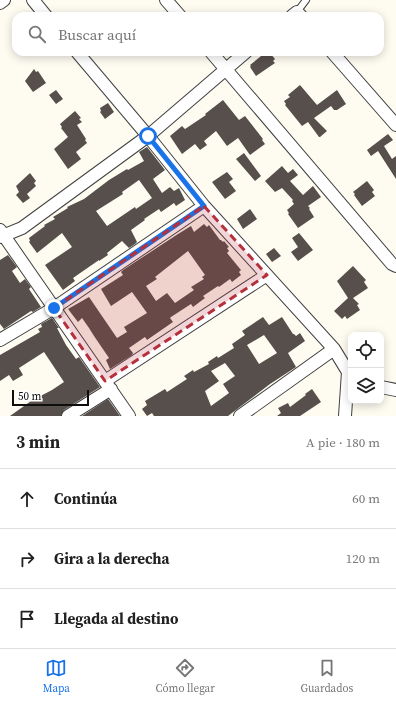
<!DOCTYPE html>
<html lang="es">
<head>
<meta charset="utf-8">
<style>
	:root { --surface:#fff; --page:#f2f2f2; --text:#222; --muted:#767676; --line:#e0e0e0; --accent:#1a73e8 }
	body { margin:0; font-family:"Source Serif 4",serif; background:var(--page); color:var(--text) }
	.controls { position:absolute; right:12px; bottom:12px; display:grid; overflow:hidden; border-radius:8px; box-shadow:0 2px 10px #0003 }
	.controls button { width:36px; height:36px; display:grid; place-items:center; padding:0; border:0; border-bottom:1px solid var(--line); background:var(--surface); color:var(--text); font:20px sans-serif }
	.scale { position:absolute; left:12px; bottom:10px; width:77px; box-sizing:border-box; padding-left:4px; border:2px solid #0e0e0e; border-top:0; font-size:11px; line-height:14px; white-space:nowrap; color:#0e0e0e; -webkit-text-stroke:3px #fff; paint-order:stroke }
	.stop { position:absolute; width:12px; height:12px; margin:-9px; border:3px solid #1a73e8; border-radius:50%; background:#fff }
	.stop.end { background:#1a73e8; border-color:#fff; box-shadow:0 1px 4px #0008 }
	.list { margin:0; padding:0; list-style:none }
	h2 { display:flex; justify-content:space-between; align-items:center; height:52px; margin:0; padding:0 16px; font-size:17px }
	h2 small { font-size:13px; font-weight:400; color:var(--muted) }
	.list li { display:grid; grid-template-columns:26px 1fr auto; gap:12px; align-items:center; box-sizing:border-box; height:60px; padding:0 16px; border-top:1px solid var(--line) }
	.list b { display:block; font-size:15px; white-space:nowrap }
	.list em { font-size:13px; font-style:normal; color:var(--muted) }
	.icon { flex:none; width:22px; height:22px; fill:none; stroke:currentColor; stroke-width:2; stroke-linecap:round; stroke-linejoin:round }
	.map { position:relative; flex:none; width:396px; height:416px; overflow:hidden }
	.search { position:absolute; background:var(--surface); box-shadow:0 2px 10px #0003; left:12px; right:12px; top:12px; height:44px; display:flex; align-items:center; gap:10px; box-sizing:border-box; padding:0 14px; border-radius:12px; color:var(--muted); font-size:15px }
	.sheet { height:232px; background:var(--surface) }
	nav { display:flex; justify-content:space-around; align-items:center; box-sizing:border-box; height:56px; border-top:1px solid var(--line); background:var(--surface); font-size:11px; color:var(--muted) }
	nav a { display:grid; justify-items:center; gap:2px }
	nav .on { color:var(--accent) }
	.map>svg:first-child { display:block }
	.building { fill:#564f4c; fill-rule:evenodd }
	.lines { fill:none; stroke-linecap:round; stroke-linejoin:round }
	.service-casing { stroke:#414141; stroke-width:8 }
	.minor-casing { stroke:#414141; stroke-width:14 }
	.service { stroke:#fff; stroke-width:6 }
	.minor { stroke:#fff; stroke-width:12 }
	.route { stroke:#1a73e8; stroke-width:5 }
	.marked { fill:#b5303b; fill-opacity:0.2; stroke:#b5303b; stroke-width:3; stroke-dasharray:8 5; stroke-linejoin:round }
</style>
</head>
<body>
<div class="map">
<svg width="396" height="416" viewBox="0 0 396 416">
	<rect width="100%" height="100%" fill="#fefbf1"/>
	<path class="building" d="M 266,52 L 269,52 L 275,59 L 273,61 L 275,63 L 256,76 L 250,67 L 251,66 L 250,65 Z
		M 34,69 L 36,72 L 38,71 L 46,83 L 33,92 L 25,81 Z
		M 300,85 L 317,105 L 337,90 L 346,104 L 337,110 L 334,110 L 331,106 L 314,118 L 327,131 L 320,137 L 319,137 L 308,122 L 302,126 L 285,105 L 286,104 L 284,101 L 290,97 L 288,95 Z
		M 56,90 L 63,99 L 56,104 L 49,95 Z
		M 223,100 L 239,120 L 245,116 L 263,139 L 262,140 L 265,144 L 250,155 L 238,138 L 227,146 L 216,131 L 204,141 L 207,145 L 200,150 L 195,144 L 182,154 L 170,136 L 182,126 L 185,129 L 206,115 L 205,114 Z
		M 108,103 L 114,112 L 105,119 L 100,112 L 101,111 L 100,108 Z
		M 75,111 L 81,118 L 79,119 L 82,122 L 77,125 L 86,139 L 85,140 L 87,143 L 76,152 L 81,159 L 68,169 L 54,149 L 68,137 L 61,128 L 62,127 L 60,124 Z
		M 388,134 L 393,140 L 384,146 L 392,159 L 396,156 L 396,179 L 378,151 L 371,156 L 367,150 Z
		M 147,147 L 165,170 L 153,179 L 162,193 L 170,187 L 174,191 L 179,188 L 185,200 L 176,206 L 174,203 L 161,212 L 159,209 L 144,219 L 145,220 L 131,230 L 137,242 L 135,244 L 129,248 L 122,241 L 107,253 L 108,255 L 99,261 L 99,260 L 73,278 L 75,281 L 63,290 L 45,265 L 72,247 L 62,233 L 37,253 L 29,242 L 30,241 L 29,238 L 45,226 L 44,225 L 55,219 L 53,217 L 68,208 L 67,207 L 84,199 L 109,180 L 127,169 L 128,170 L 144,161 L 139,152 ZM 139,180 L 152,198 L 136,209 L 135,207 L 107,226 L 96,211 L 123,194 L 122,192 Z
		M 244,153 L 261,176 L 255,181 L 236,159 Z
		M 282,166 L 288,173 L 293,169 L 298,175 L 290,181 L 303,195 L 313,186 L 321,197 L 308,206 L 310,208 L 309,209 L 314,217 L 298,228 L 288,214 L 289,213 L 287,210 L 294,204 L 292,201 L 293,200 L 282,188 L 275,192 L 265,181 Z
		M 227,172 L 233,179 L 229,182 L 236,191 L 225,199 L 212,182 Z
		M 30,173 L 36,181 L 34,183 L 36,186 L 27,194 L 30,198 L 23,203 L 16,195 L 19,192 L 16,186 Z
		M 367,181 L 374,190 L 372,192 L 375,196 L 362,206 L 354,195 L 355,194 L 353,192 Z
		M 250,209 L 257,219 L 243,229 L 237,219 Z
		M 204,224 L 207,227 L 209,225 L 220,240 L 221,240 L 223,242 L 224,241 L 229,247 L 227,248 L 229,251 L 227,253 L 241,270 L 239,272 L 241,275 L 232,282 L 230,279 L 219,287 L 218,286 L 203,296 L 205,298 L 193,307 L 191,304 L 171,317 L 170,318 L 173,322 L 147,340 L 145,337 L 129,348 L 133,353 L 132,355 L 110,369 L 106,360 L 109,358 L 94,336 L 89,328 L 82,318 L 78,322 L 68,309 L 89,297 L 117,338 L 127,332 L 124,327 L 147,313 L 132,292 L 111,306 L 101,289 L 123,275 L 121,272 L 123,270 L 178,234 L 191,226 L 194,232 ZM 188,251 L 205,275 L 202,277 L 204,279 L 191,287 L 194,290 L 175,303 L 167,293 L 156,301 L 146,286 L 157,279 L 155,277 Z
		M 299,233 L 313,250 L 298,261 L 291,252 L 298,247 L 292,238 Z
		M 274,248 L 281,256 L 272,262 L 266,254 Z
		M 8,255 L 17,267 L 12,271 L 20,283 L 25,279 L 31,287 L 29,289 L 41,307 L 33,312 L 31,311 L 4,329 L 0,324 L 0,260 Z
		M 353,266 L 366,280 L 364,282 L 368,288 L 353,298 L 359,304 L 357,305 L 360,310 L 347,319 L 345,316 L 342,319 L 334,311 L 348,298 L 337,281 Z
		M 263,317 L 269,325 L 282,317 L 293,334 L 294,334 L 296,336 L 300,333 L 305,341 L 288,353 L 296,367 L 270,384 L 228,416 L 154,416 L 152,413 L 147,416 L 142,409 L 147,405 L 145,401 L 165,389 L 167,392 L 187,379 L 184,376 L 193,370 L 194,372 L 209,364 L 208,362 L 217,356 L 218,358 L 234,348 L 232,344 L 245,335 L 242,331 ZM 264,335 L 277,353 L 259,364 L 247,345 ZM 225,363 L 235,376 L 223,384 L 229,393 L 211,406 L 205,391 L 219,381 L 211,371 Z
		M 52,318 L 59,328 L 57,328 L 66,345 L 76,359 L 79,357 L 100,387 L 64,410 L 61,416 L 10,416 L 31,401 L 52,390 L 64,382 L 44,352 L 19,368 L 23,375 L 13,381 L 9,375 L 0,381 L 0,355 L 40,332 L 38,329 L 42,327 L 41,324 Z
		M 312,389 L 321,402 L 300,416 L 277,416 L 281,413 L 278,408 L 288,403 L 290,407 L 306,395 L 305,394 Z
		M 108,399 L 120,416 L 82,416 Z"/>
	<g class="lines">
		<g class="service-casing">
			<path id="service" d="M 297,12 L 306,0"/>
		</g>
		<g class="minor-casing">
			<path id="minor" d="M 33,0 L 46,16
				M 166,0 L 180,16
				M 0,3 L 4,0
				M 292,16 L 297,12 L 301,16
				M 77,52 L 148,136 L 204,206 L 334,349 L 348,372 L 345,416
				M 211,52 L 392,264 L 396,266
				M 332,52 L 396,125
				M 0,230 L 129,416
				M 0,237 L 22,228 L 148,136 L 246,52
				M 0,340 L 54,308 L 204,206
				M 105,381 L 267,275
				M 381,387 L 396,390
				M 68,416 L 111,389
				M 240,416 L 334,349"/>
		</g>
		<use href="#service" class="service"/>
		<use href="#minor" class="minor"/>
	</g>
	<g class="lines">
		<path class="route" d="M 54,308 L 204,206 L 148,136"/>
	</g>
	<path class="marked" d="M 204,206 L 267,275 L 105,381 L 54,308 Z"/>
</svg>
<div class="controls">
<button><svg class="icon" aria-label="locate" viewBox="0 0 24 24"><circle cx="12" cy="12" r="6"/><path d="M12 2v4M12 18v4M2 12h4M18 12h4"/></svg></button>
<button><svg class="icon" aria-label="layers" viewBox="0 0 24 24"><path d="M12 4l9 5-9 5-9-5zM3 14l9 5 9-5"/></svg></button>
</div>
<div class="scale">50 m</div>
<div class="stop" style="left:148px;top:136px"></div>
<div class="stop end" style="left:54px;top:308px"></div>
<div class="search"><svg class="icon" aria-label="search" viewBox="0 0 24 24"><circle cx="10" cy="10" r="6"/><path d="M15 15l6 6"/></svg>Buscar aquí</div>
</div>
<section class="sheet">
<h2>3 min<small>A pie · 180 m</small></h2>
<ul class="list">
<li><svg class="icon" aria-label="ahead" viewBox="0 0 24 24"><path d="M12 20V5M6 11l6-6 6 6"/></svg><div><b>Continúa</b></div><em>60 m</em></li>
<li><svg class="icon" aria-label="right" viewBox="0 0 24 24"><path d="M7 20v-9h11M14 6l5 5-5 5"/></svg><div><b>Gira a la derecha</b></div><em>120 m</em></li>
<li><svg class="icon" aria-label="arrive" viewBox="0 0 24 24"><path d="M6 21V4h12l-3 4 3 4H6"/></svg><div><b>Llegada al destino</b></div></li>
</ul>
</section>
<nav>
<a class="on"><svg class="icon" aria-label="map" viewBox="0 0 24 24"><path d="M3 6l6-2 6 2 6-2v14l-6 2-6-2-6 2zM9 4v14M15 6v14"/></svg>Mapa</a>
<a><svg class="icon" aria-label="directions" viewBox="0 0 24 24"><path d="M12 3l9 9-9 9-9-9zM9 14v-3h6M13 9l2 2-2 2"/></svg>Cómo llegar</a>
<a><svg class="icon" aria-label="saved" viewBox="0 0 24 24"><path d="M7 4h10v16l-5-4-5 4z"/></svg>Guardados</a>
</nav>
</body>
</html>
